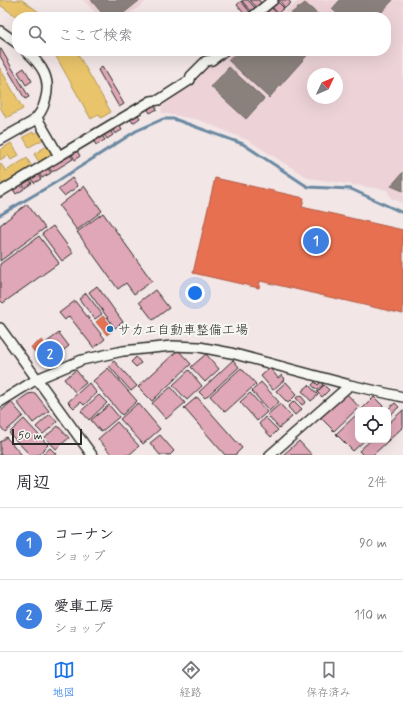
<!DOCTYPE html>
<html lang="ja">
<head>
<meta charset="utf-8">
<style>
	:root { --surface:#fff; --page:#f2f2f3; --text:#2b2b33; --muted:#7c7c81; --line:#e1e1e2; --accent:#1a73e8 }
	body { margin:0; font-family:Mynerve,"Klee One",sans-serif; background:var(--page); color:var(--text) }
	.controls { position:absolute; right:12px; bottom:12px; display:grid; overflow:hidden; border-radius:8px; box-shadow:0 4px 16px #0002 }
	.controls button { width:36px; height:36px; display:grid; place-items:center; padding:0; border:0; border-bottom:1px solid var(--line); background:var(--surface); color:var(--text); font:20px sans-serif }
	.compass { position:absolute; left:307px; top:68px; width:36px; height:36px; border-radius:50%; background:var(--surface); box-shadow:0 4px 16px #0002; rotate:46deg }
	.scale { position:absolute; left:12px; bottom:10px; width:70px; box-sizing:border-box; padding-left:4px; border:2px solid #2b2b2b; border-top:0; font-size:11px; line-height:14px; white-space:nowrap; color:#2b2b2b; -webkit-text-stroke:3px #f6f6f2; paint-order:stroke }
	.you { position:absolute; left:195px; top:293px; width:14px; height:14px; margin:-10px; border:3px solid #fff; border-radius:50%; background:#1a73e8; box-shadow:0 0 0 6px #1a73e833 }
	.badge { display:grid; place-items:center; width:26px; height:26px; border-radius:50%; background:var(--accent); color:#fff; font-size:13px; font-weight:700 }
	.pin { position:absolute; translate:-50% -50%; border:2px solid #fff; box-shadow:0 1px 4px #0006 }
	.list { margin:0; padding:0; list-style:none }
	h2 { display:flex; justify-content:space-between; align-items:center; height:52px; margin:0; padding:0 16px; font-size:17px }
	h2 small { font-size:13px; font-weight:400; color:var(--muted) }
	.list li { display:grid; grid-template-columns:26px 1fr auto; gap:12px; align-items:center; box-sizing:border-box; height:72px; padding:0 16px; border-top:1px solid var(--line) }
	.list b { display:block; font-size:15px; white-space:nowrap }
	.list p { margin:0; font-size:13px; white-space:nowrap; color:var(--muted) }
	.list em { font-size:13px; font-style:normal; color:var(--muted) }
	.icon { flex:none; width:22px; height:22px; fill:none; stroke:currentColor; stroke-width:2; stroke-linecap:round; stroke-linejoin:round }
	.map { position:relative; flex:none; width:403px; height:455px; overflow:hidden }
	.search { position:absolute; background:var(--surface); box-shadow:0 4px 16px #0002; left:12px; right:12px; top:12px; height:44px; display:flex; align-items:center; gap:10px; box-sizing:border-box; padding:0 14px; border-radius:16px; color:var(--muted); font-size:15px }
	.sheet { height:196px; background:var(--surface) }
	nav { display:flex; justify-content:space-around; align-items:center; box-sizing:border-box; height:56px; border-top:1px solid var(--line); background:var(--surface); font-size:11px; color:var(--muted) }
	nav a { display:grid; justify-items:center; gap:2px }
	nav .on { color:var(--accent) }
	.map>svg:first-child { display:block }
	.built { fill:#edd3d8; fill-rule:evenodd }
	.homes { fill:#e9c46a; stroke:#b09657 }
	.shops { fill:#e76f51; stroke:#af5b46 }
	.industry { fill:#8a817c; stroke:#6e6764 }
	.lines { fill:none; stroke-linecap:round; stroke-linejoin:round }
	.stream { stroke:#6b89a2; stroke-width:3 }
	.building { fill:#e0a7b8; stroke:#2b2b2b }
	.minor-casing { stroke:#2b2b2b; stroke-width:12 }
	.minor { stroke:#f6f6f2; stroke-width:9 }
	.poi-dot { fill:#1f6fb2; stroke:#f6f6f2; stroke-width:1.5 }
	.labels { text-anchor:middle; stroke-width:4; stroke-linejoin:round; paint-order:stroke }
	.poi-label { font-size:13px; fill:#2b2b2b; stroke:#f6f6f2; text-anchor:start }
</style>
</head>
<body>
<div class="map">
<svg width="403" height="455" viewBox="0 0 403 455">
	<rect width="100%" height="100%" fill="#f2e6e6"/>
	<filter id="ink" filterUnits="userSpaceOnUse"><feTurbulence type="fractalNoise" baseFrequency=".025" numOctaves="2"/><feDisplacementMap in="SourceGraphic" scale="8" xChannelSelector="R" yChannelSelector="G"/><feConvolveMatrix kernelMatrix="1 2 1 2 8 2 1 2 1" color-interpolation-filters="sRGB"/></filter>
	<g filter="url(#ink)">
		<path class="built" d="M 82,0 L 148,0 L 126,17 L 99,17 L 86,3 Z
			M 300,0 L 403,0 L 403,203 L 391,198 L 387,190 L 308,178 L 249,141 L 199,120 L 162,113 L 161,107 L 195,81 L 205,67 L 214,64 L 231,51 L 386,51 L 386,17 L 277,17 ZM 313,74 L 337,74 L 337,98 L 313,98 Z"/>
		<path class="homes" d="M 0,0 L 22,0 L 46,17 L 17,17 L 0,5 Z
			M 53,51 L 76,51 L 111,112 L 101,118 L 99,114 L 91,119 Z
			M 0,68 L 23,109 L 6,118 L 0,107 Z
			M 39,131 L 44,139 L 29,147 L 23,137 L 33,132 L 34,134 Z
			M 11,143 L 19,155 L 11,160 L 8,155 L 0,160 L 0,150 Z
			M 47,146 L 52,154 L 39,162 L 34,154 Z
			M 27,158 L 32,167 L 3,185 L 0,181 L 0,165 L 1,164 L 6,171 Z"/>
		<path class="shops" d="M 215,178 L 304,198 L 302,207 L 403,230 L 403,314 L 260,281 L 259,288 L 193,273 Z
			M 103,316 L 114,329 L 107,335 L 96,322 Z
			M 42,340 L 54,357 L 43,364 L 31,347 Z"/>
		<path class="industry" d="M 91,0 L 140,0 L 119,17 L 105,17 Z
			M 340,0 L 393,0 L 377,17 L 341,17 L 332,9 Z
			M 305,3 L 321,17 L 286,17 Z
			M 240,51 L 311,51 L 269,98 L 228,60 Z
			M 229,67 L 264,99 L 246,119 L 211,87 Z
			M 403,172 L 403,191 L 391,186 Z"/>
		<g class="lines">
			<path class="stream" d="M 0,215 L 53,184 L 136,131 L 163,119 L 174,119 L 243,144 L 308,187 L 351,189 L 403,213"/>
		</g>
		<path class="building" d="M 243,0 L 248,0 L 255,8 L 251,11 L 242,1 Z
			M 250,0 L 259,0 L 261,3 L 256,7 Z
			M 279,0 L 288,0 L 291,3 L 285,8 Z
			M 241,1 L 250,12 L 246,16 L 237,5 Z
			M 277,1 L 284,8 L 278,13 L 271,6 Z
			M 270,6 L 277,14 L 273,17 L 266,10 Z
			M 0,49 L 1,49 L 29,97 L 25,99 L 0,56 Z
			M 102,67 L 124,104 L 119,107 L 98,70 Z
			M 24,68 L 32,81 L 26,85 L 18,72 Z
			M 153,102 L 157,109 L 150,113 L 146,106 Z
			M 137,113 L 140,118 L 133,123 L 129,117 Z
			M 118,123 L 122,130 L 115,134 L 111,128 Z
			M 109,129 L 113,135 L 107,139 L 103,133 Z
			M 101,134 L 105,140 L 96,145 L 93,139 Z
			M 76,149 L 80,156 L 75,160 L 71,153 Z
			M 69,153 L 73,159 L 52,172 L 48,166 Z
			M 47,167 L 51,173 L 42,178 L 38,172 Z
			M 37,173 L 41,179 L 34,183 L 31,177 Z
			M 29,178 L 32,183 L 25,188 L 22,183 Z
			M 72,178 L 78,186 L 64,196 L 58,189 Z
			M 20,184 L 24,189 L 16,194 L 12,188 Z
			M 84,186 L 102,211 L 77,230 L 59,206 Z
			M 27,204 L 45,228 L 0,261 L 0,225 Z
			M 103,213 L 152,281 L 134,294 L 126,283 L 118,289 L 77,232 Z
			M 53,226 L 73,253 L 62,261 L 42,234 Z
			M 39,236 L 59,263 L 3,303 L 0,300 L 0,264 Z
			M 97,286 L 123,322 L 115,328 L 89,292 Z
			M 155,290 L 169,308 L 153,320 L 139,302 Z
			M 86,293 L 102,314 L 95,319 L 79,299 Z
			M 75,301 L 105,339 L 94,348 L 69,316 L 65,320 L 59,313 Z
			M 59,333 L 69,346 L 57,355 L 47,342 Z
			M 178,350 L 191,364 L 152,401 L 138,387 Z
			M 206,354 L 219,369 L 205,382 L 191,367 Z
			M 136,357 L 141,363 L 136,367 L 131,362 Z
			M 233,360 L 239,367 L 205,398 L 199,392 Z
			M 114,361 L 137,386 L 131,391 L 109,366 Z
			M 108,368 L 137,401 L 122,415 L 93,381 Z
			M 241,368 L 256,384 L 225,412 L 210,396 Z
			M 270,368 L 278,378 L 282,375 L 285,379 L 273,390 L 261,376 Z
			M 76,370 L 86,383 L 75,392 L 64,379 Z
			M 189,370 L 202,386 L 187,400 L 173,385 Z
			M 261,382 L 279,402 L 269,411 L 252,391 Z
			M 286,382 L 297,394 L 288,403 L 276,391 Z
			M 315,382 L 318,385 L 321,382 L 323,385 L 317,390 L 312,385 Z
			M 89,383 L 97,393 L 84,405 L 81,402 L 74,408 L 68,402 Z
			M 309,385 L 318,395 L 311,401 L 302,391 Z
			M 324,385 L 329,390 L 322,397 L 317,392 Z
			M 171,387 L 185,403 L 166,419 L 152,403 Z
			M 35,393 L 49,411 L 33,423 L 17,402 L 28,394 Z
			M 250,393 L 267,412 L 257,421 L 240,402 Z
			M 346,393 L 359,407 L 334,431 L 320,417 Z
			M 99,395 L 107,403 L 89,420 L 81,411 Z
			M 300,395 L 306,402 L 302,405 L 296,398 Z
			M 197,397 L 242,448 L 235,455 L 225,455 L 184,408 Z
			M 374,397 L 387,410 L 361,410 Z
			M 294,401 L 302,409 L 295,415 L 288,407 Z
			M 11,402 L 23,416 L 5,432 L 0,426 L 0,412 Z
			M 138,403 L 160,429 L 143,444 L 120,419 Z
			M 395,403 L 399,407 L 388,417 L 387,410 Z
			M 280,404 L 292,417 L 279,428 L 267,415 Z
			M 109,405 L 119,417 L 101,432 L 91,420 Z
			M 403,410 L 403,427 L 373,455 L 363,455 L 359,451 L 371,440 L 388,440 L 388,424 Z
			M 358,413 L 358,440 L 365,440 L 353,451 L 336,434 Z
			M 50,414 L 57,422 L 43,434 L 36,427 Z
			M 265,417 L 278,430 L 271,437 L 259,424 Z
			M 24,419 L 48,445 L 38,455 L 30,455 L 9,433 Z
			M 117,422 L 139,446 L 129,455 L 112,455 L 98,439 Z
			M 58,426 L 69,438 L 56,449 L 45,437 Z
			M 160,435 L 174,451 L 170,455 L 160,455 L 150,443 Z
			M 6,437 L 22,455 L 0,455 L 0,442 Z
			M 299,441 L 312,455 L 283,455 Z
			M 50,448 L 57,455 L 42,455 Z"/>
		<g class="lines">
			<g class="minor-casing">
				<path id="minor" d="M 252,17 L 273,0
					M 0,31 L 17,43
					M 0,140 L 32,122 C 39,116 43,110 45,101 C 52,79 42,65 26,51
					M 59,156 L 151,101 L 159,100 L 190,80 L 191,76 L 206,61 L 212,60 L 224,51
					M 0,192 L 59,156 L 37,118
					M 0,328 L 92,455
					M 0,402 L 37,379 L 82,360 L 123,351 L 172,346 L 199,347 L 231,353 L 350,385 L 403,397
					M 270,455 L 350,385"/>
			</g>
			<use href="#minor" class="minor"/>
		</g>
	</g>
	<circle class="poi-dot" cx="110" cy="329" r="4"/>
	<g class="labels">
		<g class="poi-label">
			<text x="118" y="334">サカエ自動車整備工場</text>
		</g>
	</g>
</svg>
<div class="controls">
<button><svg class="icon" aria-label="locate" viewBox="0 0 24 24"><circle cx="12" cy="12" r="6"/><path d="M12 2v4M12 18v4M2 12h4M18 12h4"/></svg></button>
</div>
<svg class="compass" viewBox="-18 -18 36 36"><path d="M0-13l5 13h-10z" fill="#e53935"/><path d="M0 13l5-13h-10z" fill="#7c7c81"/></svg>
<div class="scale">50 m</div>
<div class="you"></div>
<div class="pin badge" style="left:316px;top:241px;background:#3f7fe0">1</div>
<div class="pin badge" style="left:50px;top:354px;background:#3f7fe0">2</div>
<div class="search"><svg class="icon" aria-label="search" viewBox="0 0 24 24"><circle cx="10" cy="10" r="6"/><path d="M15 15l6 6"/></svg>ここで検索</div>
</div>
<section class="sheet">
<h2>周辺<small>2件</small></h2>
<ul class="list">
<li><span class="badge" style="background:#3f7fe0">1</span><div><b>コーナン</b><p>ショップ</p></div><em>90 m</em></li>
<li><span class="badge" style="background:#3f7fe0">2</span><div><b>愛車工房</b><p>ショップ</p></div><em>110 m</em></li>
</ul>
</section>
<nav>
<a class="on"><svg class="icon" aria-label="map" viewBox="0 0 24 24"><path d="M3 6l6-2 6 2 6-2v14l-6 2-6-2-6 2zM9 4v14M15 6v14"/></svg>地図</a>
<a><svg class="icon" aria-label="directions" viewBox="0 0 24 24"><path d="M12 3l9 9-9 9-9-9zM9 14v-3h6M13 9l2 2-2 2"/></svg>経路</a>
<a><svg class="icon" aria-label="saved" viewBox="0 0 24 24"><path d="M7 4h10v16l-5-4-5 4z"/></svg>保存済み</a>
</nav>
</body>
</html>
